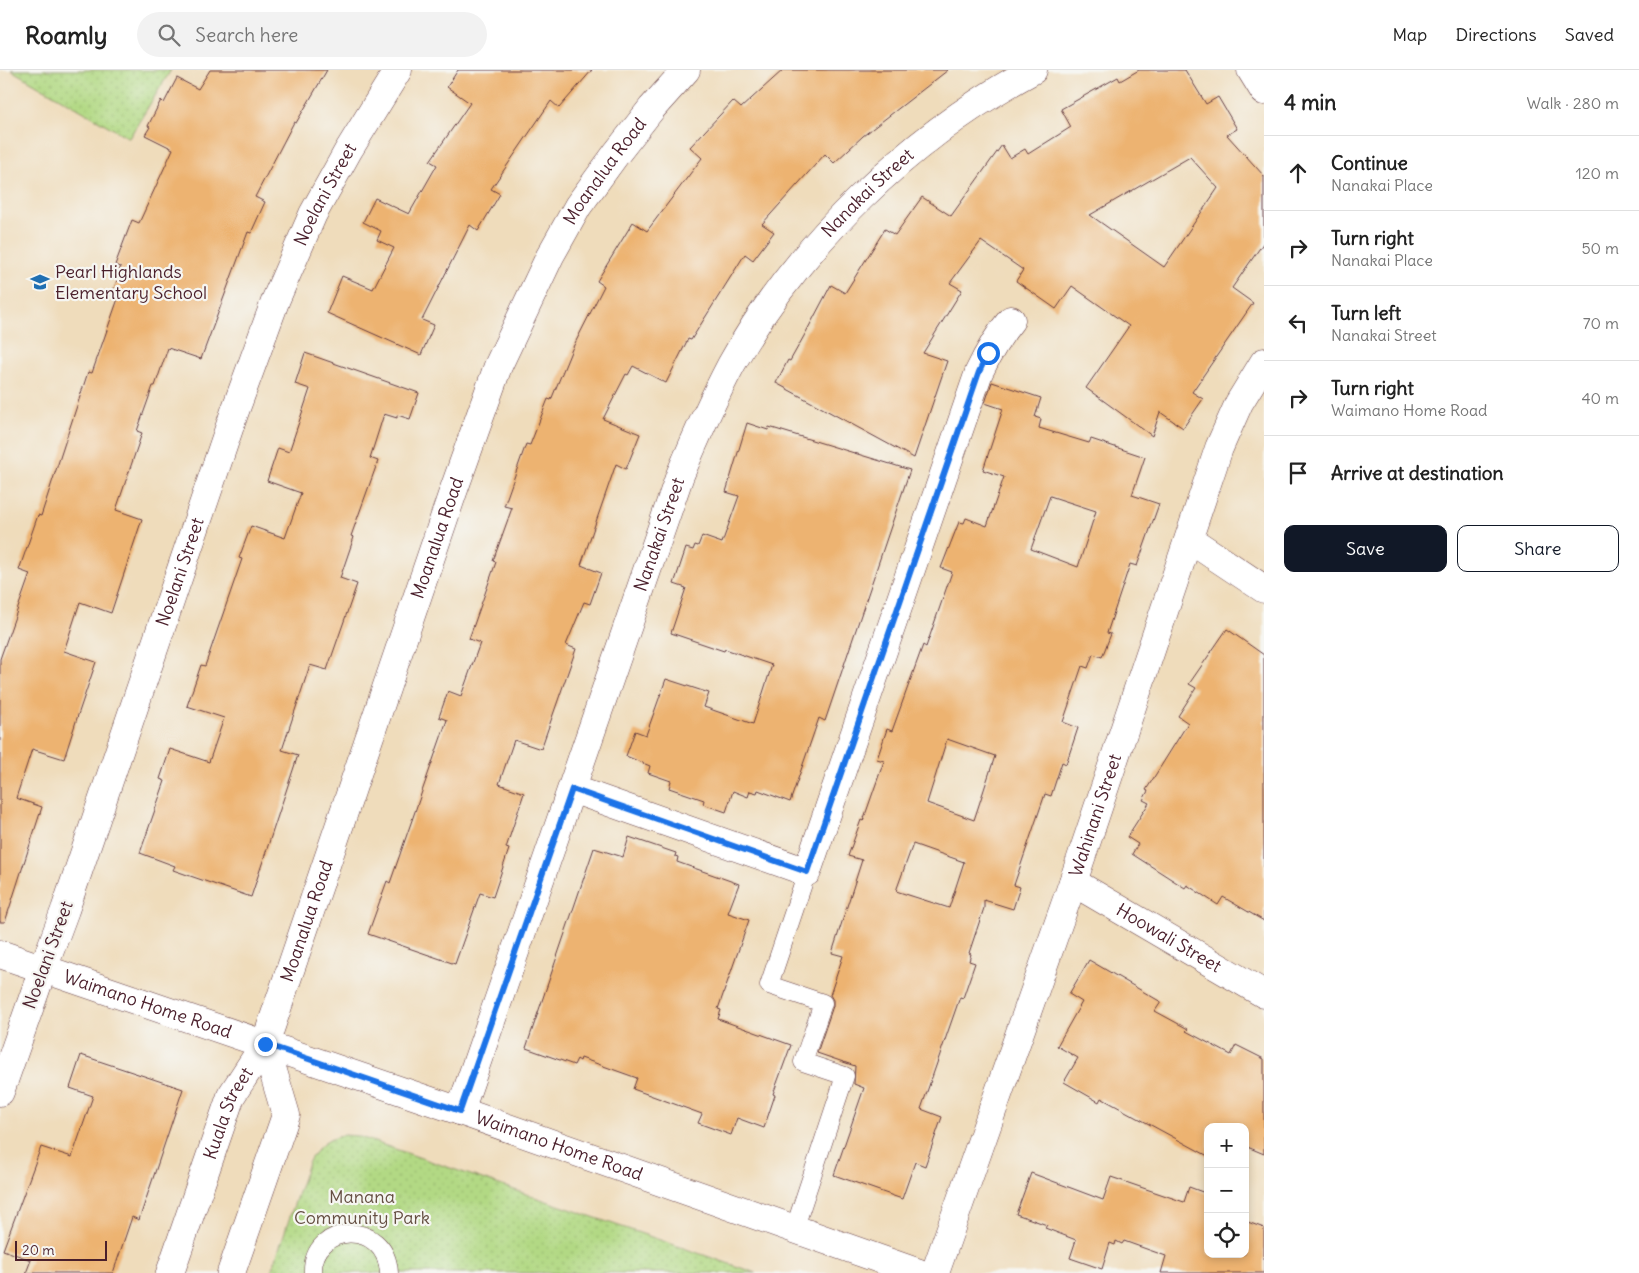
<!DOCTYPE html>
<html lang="en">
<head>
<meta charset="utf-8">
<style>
	:root { --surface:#fff; --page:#f2f2f2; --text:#222; --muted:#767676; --line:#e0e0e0; --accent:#111827 }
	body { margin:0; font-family:Delius,sans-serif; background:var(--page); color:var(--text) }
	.controls { position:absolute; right:15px; bottom:15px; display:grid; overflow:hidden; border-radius:10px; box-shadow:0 2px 8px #0003 }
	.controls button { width:45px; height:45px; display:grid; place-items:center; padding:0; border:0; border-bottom:1px solid var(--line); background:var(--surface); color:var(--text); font:25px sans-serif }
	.scale { position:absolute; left:15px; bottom:12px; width:92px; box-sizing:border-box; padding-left:5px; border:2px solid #4a1f2b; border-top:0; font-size:14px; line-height:18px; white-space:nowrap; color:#4a1f2b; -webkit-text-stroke:4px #f6f6f2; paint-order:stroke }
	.stop { position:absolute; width:15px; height:15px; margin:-11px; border:4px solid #1a73e8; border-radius:50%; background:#fff }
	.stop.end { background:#1a73e8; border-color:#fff; box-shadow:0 1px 5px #0008 }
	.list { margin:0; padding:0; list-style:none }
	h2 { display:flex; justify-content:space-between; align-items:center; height:65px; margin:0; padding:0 20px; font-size:21px }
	h2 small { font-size:16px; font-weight:400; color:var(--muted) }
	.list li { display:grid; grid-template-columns:32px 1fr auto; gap:15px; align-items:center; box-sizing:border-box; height:75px; padding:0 20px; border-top:1px solid var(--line) }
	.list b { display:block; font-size:19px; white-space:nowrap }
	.list p { margin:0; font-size:16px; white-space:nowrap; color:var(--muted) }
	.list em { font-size:16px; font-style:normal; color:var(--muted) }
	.actions { display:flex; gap:10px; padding:15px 20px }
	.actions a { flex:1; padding:11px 0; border:1px solid var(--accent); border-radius:10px; text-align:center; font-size:18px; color:var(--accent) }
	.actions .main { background:var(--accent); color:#fff }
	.icon { flex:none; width:28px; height:28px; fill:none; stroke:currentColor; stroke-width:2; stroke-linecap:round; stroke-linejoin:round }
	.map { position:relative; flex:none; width:1264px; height:1203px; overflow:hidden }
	header { display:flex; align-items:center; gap:30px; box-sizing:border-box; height:70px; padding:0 25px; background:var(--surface); border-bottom:1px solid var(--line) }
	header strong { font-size:24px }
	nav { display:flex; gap:28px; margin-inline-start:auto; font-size:18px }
	.search { width:350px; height:45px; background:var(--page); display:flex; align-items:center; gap:12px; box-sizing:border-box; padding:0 18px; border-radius:28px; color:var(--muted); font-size:19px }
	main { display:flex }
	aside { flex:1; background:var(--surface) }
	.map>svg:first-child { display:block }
	.grass { fill:url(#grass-dots); stroke:#7e7c58 }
	.building { fill:#edb371; fill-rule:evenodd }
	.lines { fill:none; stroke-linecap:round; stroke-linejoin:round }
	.service-casing { stroke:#633b41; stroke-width:19 }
	.minor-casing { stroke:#633b41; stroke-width:29 }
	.tertiary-casing { stroke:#633b41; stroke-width:29 }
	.secondary-casing { stroke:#633b41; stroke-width:29 }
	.service { stroke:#fff; stroke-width:18 }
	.minor { stroke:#fff; stroke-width:28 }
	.tertiary { stroke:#fff; stroke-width:28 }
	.secondary { stroke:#fff; stroke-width:28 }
	.route { stroke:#1a73e8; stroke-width:6 }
	.labels { text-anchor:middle; stroke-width:4.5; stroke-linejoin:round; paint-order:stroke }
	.street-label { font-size:18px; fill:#4a1f2b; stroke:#f6f6f2 }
	.poi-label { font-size:18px; fill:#4a1f2b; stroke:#f6f6f2; text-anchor:start }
	.park-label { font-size:18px; fill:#644e41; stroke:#f6f6f2 }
</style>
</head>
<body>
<header>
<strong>Roamly</strong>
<div class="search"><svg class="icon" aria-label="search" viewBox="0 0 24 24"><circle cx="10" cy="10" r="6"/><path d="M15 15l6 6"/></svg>Search here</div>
<nav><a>Map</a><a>Directions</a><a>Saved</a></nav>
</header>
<main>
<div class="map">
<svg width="1264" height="1203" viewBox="0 0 1264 1203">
	<defs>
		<pattern id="grass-dots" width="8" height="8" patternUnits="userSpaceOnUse" patternTransform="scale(1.25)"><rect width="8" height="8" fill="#b2d984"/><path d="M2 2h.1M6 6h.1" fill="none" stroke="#9bba72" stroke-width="1.8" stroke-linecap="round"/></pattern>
	</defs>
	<rect width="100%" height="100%" fill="#f6f6f2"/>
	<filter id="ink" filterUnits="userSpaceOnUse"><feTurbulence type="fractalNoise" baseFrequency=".02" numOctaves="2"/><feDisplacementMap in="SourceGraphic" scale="10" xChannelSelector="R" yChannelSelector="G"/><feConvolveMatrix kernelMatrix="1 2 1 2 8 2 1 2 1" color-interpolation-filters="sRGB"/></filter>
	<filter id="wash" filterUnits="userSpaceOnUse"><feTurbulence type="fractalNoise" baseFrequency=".0096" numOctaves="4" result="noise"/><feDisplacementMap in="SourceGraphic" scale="20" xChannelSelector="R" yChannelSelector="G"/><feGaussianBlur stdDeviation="1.12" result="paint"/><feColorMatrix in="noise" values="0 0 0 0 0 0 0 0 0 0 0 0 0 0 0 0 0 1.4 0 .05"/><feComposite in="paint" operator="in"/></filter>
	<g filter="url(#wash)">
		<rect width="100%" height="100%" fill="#efdcbb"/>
		<path class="grass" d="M 11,0 L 171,0 L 129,68 Z
			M 344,1065 L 357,1066 L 756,1203 L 271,1203 L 308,1093 C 317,1077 326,1069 344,1065 Z"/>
		<g id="blocks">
			<path class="building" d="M 210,0 L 327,0 L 296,53 L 294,52 L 255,127 L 265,132 L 251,163 L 248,162 L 201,289 L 168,278 L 155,316 L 153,316 L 137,361 L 142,363 L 116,440 L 142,449 L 111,543 L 80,532 L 64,581 L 96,592 L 78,645 L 64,689 L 32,679 L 16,728 L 42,737 L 5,852 L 0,852 L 0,589 L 30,504 L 19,500 L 38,445 L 41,446 L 88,302 L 92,303 L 120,223 L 113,220 L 121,201 L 119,200 L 121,197 L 115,195 L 132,150 L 139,153 L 173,79 L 145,65 L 150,57 L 148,56 L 161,30 L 164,33 L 177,8 L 198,19 Z
				M 458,0 L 592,0 L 559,38 L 551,31 L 491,119 L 500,124 L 478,161 L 470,155 L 422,250 L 434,255 L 421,285 L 327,243 L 342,206 L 373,219 L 394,178 L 377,170 L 381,161 L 363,152 L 375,128 L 409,144 L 437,95 L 430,91 L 470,33 L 447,17 Z
				M 783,0 L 948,0 L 863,66 L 834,93 L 825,84 L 762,154 L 774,162 L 753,190 L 745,184 L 691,270 L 688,269 L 666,313 L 633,296 L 628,305 L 626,304 L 603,349 L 640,364 L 626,399 L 616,394 L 581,495 L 601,503 L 590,534 L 584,532 L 566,575 L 576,579 L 541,679 L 514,670 L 499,714 L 524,723 L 506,778 L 509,779 L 493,827 L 480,823 L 455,894 L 368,864 L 387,811 L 390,813 L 447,650 L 439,647 L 448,621 L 461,626 L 480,573 L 469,569 L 496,492 L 493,491 L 512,438 L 504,436 L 526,374 L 530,375 L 548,329 L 551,330 L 572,279 L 604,216 L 597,211 L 633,152 L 647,161 L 702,88 L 690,77 L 733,31 L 741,38 Z
				M 1139,0 L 1185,0 L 1206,34 L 1218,27 L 1237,59 L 1227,65 L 1264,106 L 1264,172 L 1232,218 L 1253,233 L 1192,322 L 1203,329 L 1183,358 L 1160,342 L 1152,366 L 1086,318 L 1129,256 L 1072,216 L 1056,239 L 1016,211 L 1023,200 L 981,171 L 950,213 L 962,220 L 923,283 L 947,291 L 914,388 L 776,313 L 788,290 L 790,291 L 804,266 L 831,215 L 845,223 L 885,159 L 895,165 L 922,127 L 951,146 L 1002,75 L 1010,88 L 1025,79 L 1028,84 L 1071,57 L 1061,39 L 1118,7 L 1120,11 ZM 1190,87 L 1218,118 L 1164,197 L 1090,145 Z
				M 305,283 L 419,323 L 410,349 L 397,345 L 397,348 L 384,344 L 370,388 L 378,391 L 351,466 L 354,467 L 340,508 L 357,514 L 327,600 L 310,595 L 282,680 L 298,685 L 251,827 L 173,800 L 175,796 L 140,783 L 165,711 L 160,709 L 170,679 L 209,692 L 224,648 L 187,636 L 201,595 L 205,596 L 242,489 L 239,488 L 251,456 L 285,468 L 301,423 L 267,411 L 278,378 L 289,382 L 310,319 L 295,314 Z
				M 992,312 L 1041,328 L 1035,347 L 1041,349 L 1039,358 L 1089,373 L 1091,369 L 1145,387 L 1132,425 L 1159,434 L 1137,496 L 1130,494 L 1107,563 L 1111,564 L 1102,587 L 1093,584 L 1088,598 L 1082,596 L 1063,652 L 1078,658 L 1066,694 L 1062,692 L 1051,726 L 1045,724 L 1014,815 L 1020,817 L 1013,839 L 984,830 L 984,838 L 969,883 L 971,884 L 969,891 L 975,893 L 963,928 L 960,927 L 921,1039 L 942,1047 L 925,1096 L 915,1092 L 902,1129 L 834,1105 L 864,1018 L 854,1014 L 855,996 L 817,983 L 833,936 L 833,930 L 830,925 L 843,886 L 832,883 L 862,790 L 848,786 L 861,750 L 863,751 L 884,691 L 877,689 L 887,659 L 892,661 L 923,575 L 926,577 L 952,502 L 941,498 L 959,452 L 964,453 L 966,448 L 987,456 L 1004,407 L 983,400 L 1003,339 L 985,333 ZM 1050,426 L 1096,441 L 1078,497 L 1031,479 ZM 947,669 L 995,686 L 974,750 L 927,733 ZM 913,774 L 964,792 L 949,838 L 896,821 Z
				M 747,353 L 768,360 L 769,357 L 910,400 L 825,651 L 819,648 L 790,732 L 758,720 L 757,723 L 750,721 L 748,727 L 733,721 L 726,742 L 703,734 L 704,730 L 669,718 L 671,711 L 648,703 L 650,696 L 626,686 L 635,661 L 646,665 L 666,609 L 709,623 L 704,637 L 753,654 L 772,595 L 725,579 L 724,581 L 671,563 L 686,518 L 674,514 L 686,478 L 693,480 L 695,475 L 698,476 L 702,466 L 722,473 L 739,426 L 726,422 Z
				M 1227,559 L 1264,585 L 1264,851 L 1223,827 L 1218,835 L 1187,815 L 1185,818 L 1132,784 L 1138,774 L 1127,767 L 1149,733 L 1143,730 L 1148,721 L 1146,720 L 1188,653 L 1178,646 L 1196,618 L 1189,614 Z
				M 629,767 L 676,783 L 675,786 L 678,787 L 677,792 L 739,814 L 728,843 L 749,850 L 718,939 L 721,940 L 718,949 L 791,975 L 773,1024 L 775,1025 L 764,1058 L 737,1048 L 731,1065 L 698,1053 L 702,1044 L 633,1019 L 637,1008 L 581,988 L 580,991 L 577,989 L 574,995 L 526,978 L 594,778 L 623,787 Z
				M 1089,890 L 1161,932 L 1155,941 L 1188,959 L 1186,961 L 1231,985 L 1236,975 L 1264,989 L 1264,1084 L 1245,1076 L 1245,1057 L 1208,1057 L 1208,1086 L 1101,1028 L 1099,1032 L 1064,1012 L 1078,988 L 1057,976 L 1082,932 L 1069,924 Z
				M 81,985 L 183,1019 L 139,1150 L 132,1147 L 113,1203 L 26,1203 L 31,1190 L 3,1180 L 41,1077 L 72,1087 L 93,1026 L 70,1018 Z
				M 1031,1103 L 1103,1130 L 1111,1107 L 1184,1132 L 1189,1117 L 1208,1124 L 1208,1184 L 1245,1184 L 1245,1151 L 1264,1158 L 1264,1203 L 1161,1203 L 1166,1186 L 1124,1171 L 1122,1174 L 1116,1171 L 1115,1175 L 1110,1173 L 1102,1199 L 1070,1188 L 1076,1170 L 1045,1158 L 1047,1155 L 1016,1144 Z"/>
		</g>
	</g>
	<g filter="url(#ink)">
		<use href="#blocks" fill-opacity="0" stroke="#633b41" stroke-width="1"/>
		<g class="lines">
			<g class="service-casing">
				<path id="service" d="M 794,1160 L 845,1006 L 803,992 L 823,933 L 769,915 L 807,802
					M 313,1203 C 311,1153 386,1148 389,1203"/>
			</g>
			<g class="minor-casing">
				<g id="minor">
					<path d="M 1251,0 L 1264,21"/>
					<path d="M 1189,469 L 1264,519"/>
					<path d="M 572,719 L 807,802 L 979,302 C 988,283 998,266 1011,250"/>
					<path id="s1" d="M 1073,812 L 1264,924"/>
					<path d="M 0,1022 L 43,899"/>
					<path id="s2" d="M 460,1041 L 680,405 C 696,367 712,331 731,295 C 798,174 911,66 1033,0"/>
					<path id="s3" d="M 935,1203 L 1073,812 L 1219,378 L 1239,333 L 1264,292"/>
				</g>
			</g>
			<g class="tertiary-casing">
				<g id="tertiary">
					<path id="s4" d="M 43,899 L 65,840 L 235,341 L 276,229 L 313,144 L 348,81 L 398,0"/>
				</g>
			</g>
			<g class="secondary-casing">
				<g id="secondary">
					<path id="s5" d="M 0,884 L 460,1041 L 919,1203"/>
					<path id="s6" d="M 170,1203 L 231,1026 L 265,974 L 453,422 L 498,296 L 550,186 L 578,136 L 616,84 L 652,38 L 686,0"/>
					<path d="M 231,1203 L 286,1045 L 265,974"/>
				</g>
			</g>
			<use href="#service" class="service"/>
			<use href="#minor" class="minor"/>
			<use href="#tertiary" class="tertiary"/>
			<use href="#secondary" class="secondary"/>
		</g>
	</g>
	<g class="lines" filter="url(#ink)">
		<path class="route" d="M 265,974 L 460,1041 L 572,719 L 807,802 L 979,302 L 988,283"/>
	</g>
	<defs>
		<g id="school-bare" transform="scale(1.5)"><path d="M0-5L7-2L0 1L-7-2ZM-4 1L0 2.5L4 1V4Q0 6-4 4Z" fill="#1f6fb2" stroke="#f6f6f2" stroke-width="2.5" paint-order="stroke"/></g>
	</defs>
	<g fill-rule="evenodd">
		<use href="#school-bare" x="40" y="212"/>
	</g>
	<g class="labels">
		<g class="street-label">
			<text dy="6" stroke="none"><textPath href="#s6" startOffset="1189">Moanalua Road</textPath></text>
			<text dy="6" stroke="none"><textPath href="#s2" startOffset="1015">Nanakai Street</textPath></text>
			<text dy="6" stroke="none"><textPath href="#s4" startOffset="825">Noelani Street</textPath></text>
			<text dy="6" stroke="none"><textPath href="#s2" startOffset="610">Nanakai Street</textPath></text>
			<text dy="6" stroke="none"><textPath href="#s6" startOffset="784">Moanalua Road</textPath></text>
			<text dy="6" stroke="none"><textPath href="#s4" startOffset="420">Noelani Street</textPath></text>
			<text dy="6" stroke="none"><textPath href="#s3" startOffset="485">Wahinani Street</textPath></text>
			<text dy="6" stroke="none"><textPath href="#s6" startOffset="379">Moanalua Road</textPath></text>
			<text dy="6" stroke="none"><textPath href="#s1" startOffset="111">Hoowali Street</textPath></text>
			<text transform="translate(48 885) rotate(-70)" y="6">Noelani Street</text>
			<text dy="6" stroke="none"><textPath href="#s5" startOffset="156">Waimano Home Road</textPath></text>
			<text dy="6" stroke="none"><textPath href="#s6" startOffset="170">Kuala Street</textPath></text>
			<text dy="6" stroke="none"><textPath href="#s5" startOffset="591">Waimano Home Road</textPath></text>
		</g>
		<g class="poi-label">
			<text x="55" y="208">Pearl Highlands<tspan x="55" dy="21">Elementary School</tspan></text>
		</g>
		<g class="park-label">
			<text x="362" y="1133">Manana<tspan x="362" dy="21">Community Park</tspan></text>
		</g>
	</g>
</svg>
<div class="controls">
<button>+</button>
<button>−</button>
<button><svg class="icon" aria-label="locate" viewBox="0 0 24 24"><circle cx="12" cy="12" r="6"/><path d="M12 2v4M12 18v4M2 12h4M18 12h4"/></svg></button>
</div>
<div class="scale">20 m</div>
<div class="stop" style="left:988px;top:283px"></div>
<div class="stop end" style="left:265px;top:974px"></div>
</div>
<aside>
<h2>4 min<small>Walk · 280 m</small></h2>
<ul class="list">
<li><svg class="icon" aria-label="ahead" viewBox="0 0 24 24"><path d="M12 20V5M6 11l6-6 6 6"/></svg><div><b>Continue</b><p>Nanakai Place</p></div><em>120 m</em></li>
<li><svg class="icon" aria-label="right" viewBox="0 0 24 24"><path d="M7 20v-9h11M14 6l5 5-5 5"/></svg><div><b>Turn right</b><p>Nanakai Place</p></div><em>50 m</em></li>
<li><svg class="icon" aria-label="left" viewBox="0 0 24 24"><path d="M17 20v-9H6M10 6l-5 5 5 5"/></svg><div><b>Turn left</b><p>Nanakai Street</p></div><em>70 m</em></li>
<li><svg class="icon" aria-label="right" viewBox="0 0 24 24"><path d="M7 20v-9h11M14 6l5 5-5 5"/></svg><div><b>Turn right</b><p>Waimano Home Road</p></div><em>40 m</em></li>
<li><svg class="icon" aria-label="arrive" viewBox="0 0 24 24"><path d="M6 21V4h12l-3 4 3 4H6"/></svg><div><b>Arrive at destination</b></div></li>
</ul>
<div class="actions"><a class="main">Save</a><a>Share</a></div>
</aside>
</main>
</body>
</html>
